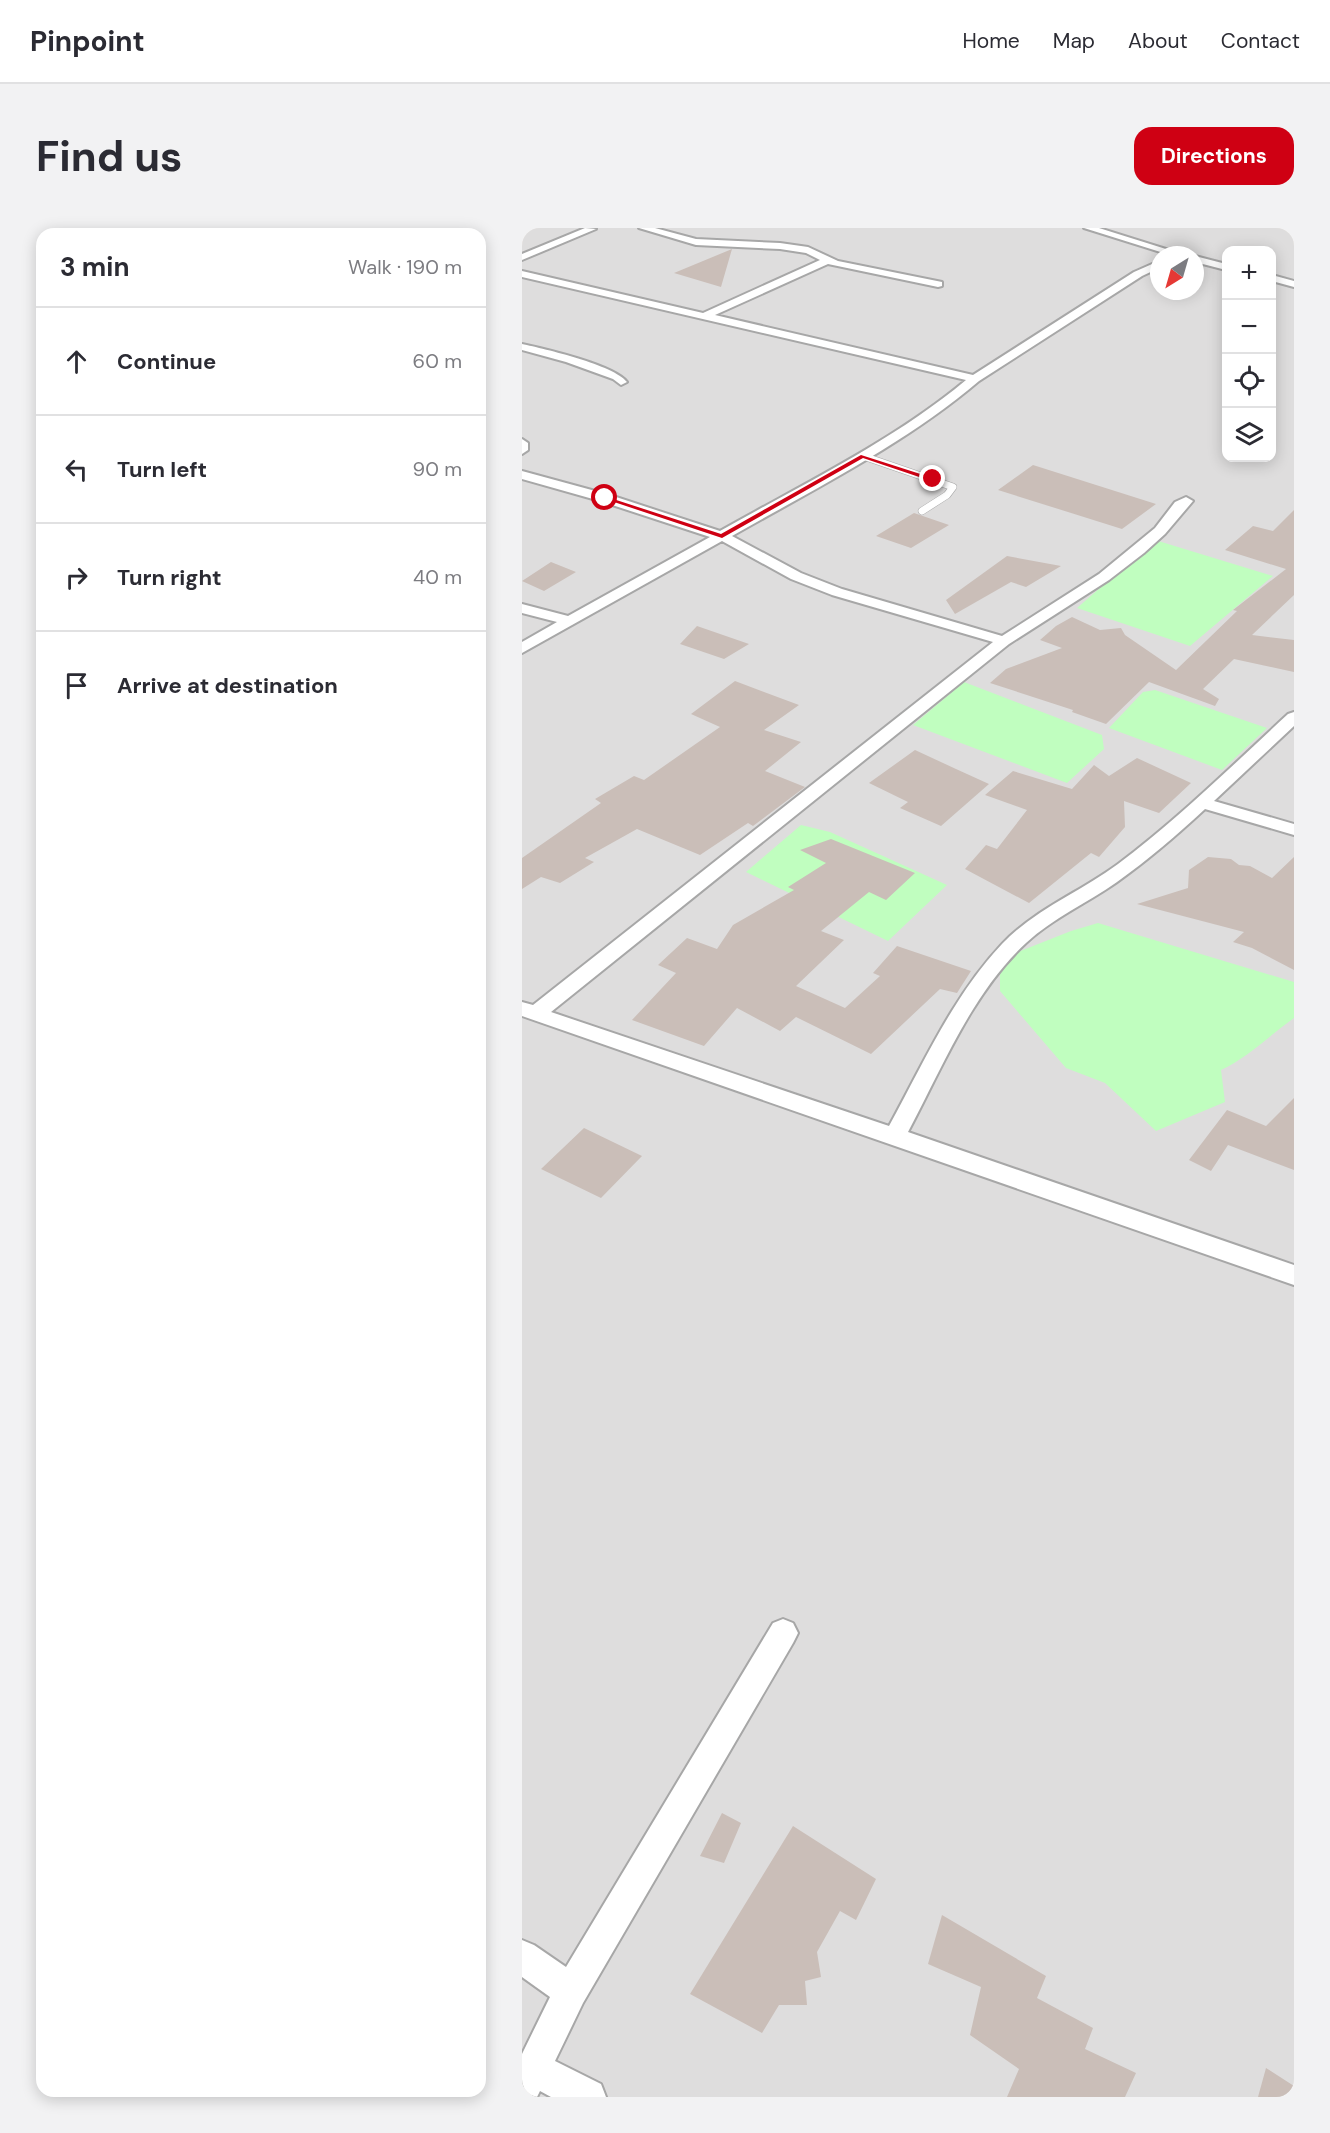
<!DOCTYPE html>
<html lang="en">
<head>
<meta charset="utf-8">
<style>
	:root { --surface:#fff; --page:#f2f2f3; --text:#2b2b33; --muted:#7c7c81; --line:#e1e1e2; --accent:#cf0013 }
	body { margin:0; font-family:"DM Sans",sans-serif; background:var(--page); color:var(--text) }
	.controls { position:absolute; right:18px; top:18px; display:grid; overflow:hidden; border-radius:12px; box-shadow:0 3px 15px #0003 }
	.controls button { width:54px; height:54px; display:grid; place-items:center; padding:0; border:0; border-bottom:2px solid var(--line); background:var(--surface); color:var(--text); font:30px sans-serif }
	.compass { position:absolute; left:628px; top:18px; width:54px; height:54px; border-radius:50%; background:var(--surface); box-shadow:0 3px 15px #0003; rotate:217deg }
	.stop { position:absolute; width:18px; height:18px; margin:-14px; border:4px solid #cf0013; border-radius:50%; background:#fff }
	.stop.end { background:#cf0013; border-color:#fff; box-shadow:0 2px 6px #0008 }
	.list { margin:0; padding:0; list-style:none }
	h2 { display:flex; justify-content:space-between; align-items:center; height:78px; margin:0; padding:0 24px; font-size:26px }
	h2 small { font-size:20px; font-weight:400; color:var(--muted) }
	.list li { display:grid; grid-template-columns:39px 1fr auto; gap:18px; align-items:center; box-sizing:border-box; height:108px; padding:0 24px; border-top:2px solid var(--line) }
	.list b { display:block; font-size:22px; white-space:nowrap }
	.list em { font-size:20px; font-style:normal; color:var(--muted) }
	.icon { flex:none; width:33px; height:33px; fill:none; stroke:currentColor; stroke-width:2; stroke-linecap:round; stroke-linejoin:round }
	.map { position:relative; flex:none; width:772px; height:1869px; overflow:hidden; border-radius:18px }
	header { display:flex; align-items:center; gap:36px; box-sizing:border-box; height:84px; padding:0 30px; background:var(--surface); border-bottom:2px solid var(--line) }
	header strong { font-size:28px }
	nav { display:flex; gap:33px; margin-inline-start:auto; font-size:21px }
	.intro { display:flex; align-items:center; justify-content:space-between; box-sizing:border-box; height:144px; padding:0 36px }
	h1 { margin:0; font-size:42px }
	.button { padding:15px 27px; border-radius:18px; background:var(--accent); color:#fff; font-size:21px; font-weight:700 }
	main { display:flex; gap:36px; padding:0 36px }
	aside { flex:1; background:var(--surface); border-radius:18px; box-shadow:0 3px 15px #0003 }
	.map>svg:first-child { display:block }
	.residential { fill:#dedddd; fill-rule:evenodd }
	.park { fill:#c0febf }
	.building { fill:#cabeb8 }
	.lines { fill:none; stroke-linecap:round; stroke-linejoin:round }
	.lane-casing { stroke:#a7a7a7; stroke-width:8 }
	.street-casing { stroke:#a7a7a7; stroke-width:4 }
	.lane { stroke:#fff; stroke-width:7 }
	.street { fill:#fff; fill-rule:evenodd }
	.route { fill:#cf0013 }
</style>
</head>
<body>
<header>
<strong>Pinpoint</strong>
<nav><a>Home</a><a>Map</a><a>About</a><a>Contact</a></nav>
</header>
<div class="intro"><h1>Find us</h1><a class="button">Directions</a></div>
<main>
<aside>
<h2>3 min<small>Walk · 190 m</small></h2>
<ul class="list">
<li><svg class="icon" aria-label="ahead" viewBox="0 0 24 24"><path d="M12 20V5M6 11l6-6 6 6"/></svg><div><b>Continue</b></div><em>60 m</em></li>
<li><svg class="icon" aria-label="left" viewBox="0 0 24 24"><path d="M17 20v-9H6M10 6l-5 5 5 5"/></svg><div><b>Turn left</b></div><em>90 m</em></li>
<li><svg class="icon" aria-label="right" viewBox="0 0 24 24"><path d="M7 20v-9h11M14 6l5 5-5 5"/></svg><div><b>Turn right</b></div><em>40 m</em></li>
<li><svg class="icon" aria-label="arrive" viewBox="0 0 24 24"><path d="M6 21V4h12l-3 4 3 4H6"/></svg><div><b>Arrive at destination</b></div></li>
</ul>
</aside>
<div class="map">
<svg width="772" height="1869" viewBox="0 0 772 1869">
	<rect width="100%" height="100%" fill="#f1ece5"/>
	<path class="residential" d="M 0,0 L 772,0 L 772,1869 L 0,1869 ZM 704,22 L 750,22 L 750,230 L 704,230 ZM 637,27 L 673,27 L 673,63 L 637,63 Z"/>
	<path class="park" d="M 633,312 L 751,348 L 668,418 L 555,380 Z
		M 442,454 L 580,507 L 582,521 L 545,555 L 391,497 Z
		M 633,462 L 745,500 L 700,542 L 587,500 L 621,464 Z
		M 279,597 L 308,604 L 425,657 L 366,713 L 224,644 Z
		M 576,695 L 772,754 L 772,790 C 748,807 725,830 699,842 L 703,874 L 634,903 L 583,855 L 544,840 L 478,763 L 478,731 L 549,703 Z"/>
	<path class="building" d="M 210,21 L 199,59 L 152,45 Z
		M 511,237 L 634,276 L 600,301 L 476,262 Z
		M 772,282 L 772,367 L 730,407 L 772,412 L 772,444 L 712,431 L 681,461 L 697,471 L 693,478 L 627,454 L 584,496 L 550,484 L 551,482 L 468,455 L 484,441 L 540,420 L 518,412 L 534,398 L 550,389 L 578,402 L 599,400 L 603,407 L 654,442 L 715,383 L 711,382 L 764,341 L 703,322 L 731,298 L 751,303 Z
		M 392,285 L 427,297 L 389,320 L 354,308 Z
		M 485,328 L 539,338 L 504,359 L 489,354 L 433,386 L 424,372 Z
		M 29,334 L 54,344 L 22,363 L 0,353 Z
		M 175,398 L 227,416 L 202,431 L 158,416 Z
		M 213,453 L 277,477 L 242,502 L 279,514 L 243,543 L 283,559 L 231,598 L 226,595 L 178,627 L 115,601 L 63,630 L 72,634 L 38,655 L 19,649 L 0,661 L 0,630 L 79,575 L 73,571 L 112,548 L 122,552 L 198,499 L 169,486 Z
		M 393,522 L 434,541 L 467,556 L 419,598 L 378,580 L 386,574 L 347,555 Z
		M 615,530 L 669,555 L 637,585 L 602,573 L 603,599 L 577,629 L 569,625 L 507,675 L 443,641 L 464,617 L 475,621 L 505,582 L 463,567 L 491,543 L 550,561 L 572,537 L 587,548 Z
		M 309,611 L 393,645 L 364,672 L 347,664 L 299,703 L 322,712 L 274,758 L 323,780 L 358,748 L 351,745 L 375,718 L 449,743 L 435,765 L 418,761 L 349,826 L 274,789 L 258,803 L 215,780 L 182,818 L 110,792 L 154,745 L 136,737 L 165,710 L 195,721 L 211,697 L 272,662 L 266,659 L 304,635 L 278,622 Z
		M 686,629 L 709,631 L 717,637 L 728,638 L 750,650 L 772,629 L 772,742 L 730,720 L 711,714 L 722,704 L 615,676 L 666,660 L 667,642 Z
		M 772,870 L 772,942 L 706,917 L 689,943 L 667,932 L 705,882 L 744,898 Z
		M 62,900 L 120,928 L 79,970 L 19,941 Z
		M 200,1585 L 219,1595 L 202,1635 L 178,1628 Z
		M 271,1598 L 354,1651 L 334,1692 L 318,1683 L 295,1724 L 299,1749 L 283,1753 L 285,1777 L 257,1777 L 240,1805 L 168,1766 Z
		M 420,1687 L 524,1748 L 515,1770 L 571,1800 L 563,1821 L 614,1845 L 603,1869 L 485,1869 L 497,1841 L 448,1807 L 459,1759 L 406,1736 Z
		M 744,1840 L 772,1858 L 772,1869 L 736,1869 Z"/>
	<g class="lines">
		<g class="lane-casing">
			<path id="lane" d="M 341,228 L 431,259 L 425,267 L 400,283"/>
		</g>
		<g class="street-casing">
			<path id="street" d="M 63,0 L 74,1 L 0,32 L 0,26 Z
				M 117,0 L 133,0 L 174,11 L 258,15 L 286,19 L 316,33 L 420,54 L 420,58 L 416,59 L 306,36 L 193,87 L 451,147 L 612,44 L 637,33 L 637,40 L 620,48 L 457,153 C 383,216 294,260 210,308 L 279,345 L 320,361 L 480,408 L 577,346 L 633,300 L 653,274 L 664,269 L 671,273 L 643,306 L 622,325 L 587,352 L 487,416 L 29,784 L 367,898 C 401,836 431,768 480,716 C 512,682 558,664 596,636 C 656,591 711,537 766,486 L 772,484 L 772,498 L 692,573 L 772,596 L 772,607 L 683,581 C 655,607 626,632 595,654 C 565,675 531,690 504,715 C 450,765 420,840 386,904 L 772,1037 L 772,1057 L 0,788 L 0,774 L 11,777 L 471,414 L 310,367 L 269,351 L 200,313 L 0,425 L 0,414 L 35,394 L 0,385 L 0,376 L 46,388 L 188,309 L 78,273 L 0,251 L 0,243 L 88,267 L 198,303 C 281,256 371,213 444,152 L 0,49 L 0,43 L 181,85 L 298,32 L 284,25 L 258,21 L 174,17 Z
				M 562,0 L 577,0 L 663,27 L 648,27 Z
				M 673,28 L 704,36 L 704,42 L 673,34 Z
				M 750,47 L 772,53 L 772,59 L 750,53 Z
				M 0,116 C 23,121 92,137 105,154 L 99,157 L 91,151 L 44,134 L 0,122 Z
				M 0,211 L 6,215 L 6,222 L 0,226 Z
				M 261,1391 L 271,1395 L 276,1405 L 271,1415 L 61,1775 L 33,1833 L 79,1856 L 84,1869 L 29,1869 L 18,1863 L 15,1869 L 0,1869 L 0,1826 L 28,1769 L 0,1749 L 0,1712 L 12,1717 L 44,1739 L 251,1395 Z"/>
		</g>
		<use href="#lane" class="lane"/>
		<use href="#street" class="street"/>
	</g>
	<path class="route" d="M 339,227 L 414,251 L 409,253 L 341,230 L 200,310 L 80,270 L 85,269 L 199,306 Z"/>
</svg>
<div class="controls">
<button>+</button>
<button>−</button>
<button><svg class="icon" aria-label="locate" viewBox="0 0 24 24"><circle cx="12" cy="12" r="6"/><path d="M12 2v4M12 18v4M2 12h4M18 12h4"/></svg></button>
<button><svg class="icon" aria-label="layers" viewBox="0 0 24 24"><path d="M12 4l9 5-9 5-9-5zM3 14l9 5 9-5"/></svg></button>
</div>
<svg class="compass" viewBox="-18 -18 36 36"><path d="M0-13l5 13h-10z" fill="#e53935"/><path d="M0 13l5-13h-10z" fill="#7c7c81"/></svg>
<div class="stop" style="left:83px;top:270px"></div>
<div class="stop end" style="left:411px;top:251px"></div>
</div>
</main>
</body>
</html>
